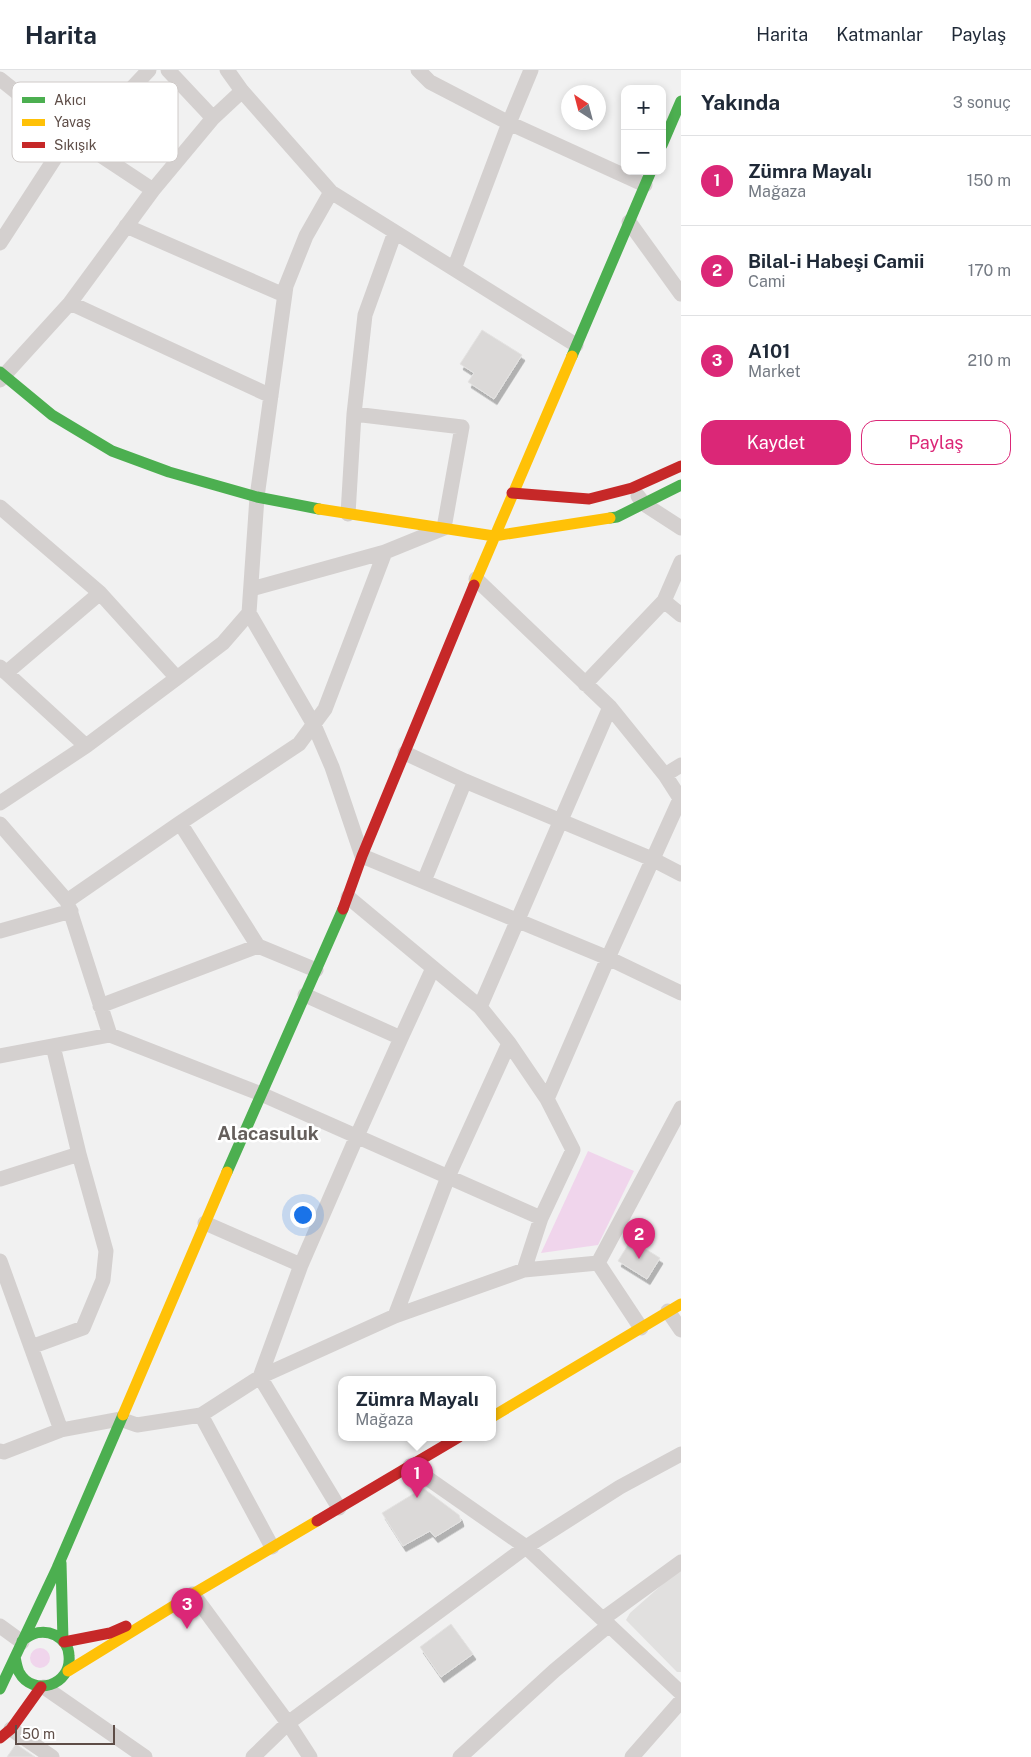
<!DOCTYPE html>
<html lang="tr">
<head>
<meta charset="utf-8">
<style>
	:root { --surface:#fff; --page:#f2f2f3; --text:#1f2937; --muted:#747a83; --line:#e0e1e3; --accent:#db2777 }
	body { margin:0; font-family:"Public Sans",sans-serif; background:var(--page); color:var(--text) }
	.controls { position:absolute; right:15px; top:15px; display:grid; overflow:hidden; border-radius:10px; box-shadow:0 2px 8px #0003 }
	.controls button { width:45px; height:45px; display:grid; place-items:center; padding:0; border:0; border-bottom:1px solid var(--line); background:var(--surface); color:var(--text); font:25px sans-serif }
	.compass { position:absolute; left:561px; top:15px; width:45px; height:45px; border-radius:50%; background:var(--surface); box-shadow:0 2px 8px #0003; rotate:324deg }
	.scale { position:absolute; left:15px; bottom:12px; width:100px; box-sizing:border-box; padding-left:5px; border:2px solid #5e4d47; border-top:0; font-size:14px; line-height:18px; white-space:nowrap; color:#5e4d47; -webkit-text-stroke:4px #fff; paint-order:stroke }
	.you { position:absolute; left:302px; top:1144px; width:18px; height:18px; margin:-12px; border:4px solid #fff; border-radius:50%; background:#1a73e8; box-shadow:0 0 0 8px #1a73e833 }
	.badge { display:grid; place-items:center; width:32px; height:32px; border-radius:50%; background:var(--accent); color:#fff; font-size:16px; font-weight:700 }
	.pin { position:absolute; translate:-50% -41px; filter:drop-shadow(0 1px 2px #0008) }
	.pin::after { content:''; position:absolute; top:26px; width:18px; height:15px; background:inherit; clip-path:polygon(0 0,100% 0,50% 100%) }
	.popup { position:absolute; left:338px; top:1306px; width:158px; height:65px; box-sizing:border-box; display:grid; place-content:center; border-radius:10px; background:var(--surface); filter:drop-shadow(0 1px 4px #0005); font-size:16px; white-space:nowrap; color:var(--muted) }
	.popup b { font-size:19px; color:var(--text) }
	.popup::after { content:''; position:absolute; left:50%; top:100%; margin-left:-10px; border:10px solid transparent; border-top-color:var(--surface) }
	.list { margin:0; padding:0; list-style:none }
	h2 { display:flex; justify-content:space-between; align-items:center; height:65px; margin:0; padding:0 20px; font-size:21px }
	h2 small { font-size:16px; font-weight:400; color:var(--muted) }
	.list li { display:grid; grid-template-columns:32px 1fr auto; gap:15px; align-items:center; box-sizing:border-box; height:90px; padding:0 20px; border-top:1px solid var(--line) }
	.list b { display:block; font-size:19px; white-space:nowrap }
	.list p { margin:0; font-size:16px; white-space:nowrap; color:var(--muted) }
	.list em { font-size:16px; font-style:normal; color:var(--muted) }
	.actions { display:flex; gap:10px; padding:15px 20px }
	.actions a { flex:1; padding:11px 0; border:1px solid var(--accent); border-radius:15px; text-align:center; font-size:18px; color:var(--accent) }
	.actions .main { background:var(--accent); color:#fff }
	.map { position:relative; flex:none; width:681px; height:1687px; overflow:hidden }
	header { display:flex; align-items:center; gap:30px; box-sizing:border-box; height:70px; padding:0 25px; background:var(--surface); border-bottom:1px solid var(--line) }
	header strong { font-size:24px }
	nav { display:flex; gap:28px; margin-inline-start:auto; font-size:18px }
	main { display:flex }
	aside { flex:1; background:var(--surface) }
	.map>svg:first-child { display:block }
	.education { fill:#e1e0df }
	.green { fill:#f0d5ec }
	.building { fill:#dbd9d8; stroke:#e4e3e2; filter:url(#shadow) }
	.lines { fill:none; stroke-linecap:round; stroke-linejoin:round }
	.street { stroke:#d4d0cf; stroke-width:15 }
	.fast { stroke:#4caf50; stroke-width:11 }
	.slow { stroke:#ffc107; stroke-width:11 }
	.jam { stroke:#c62828; stroke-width:11 }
	.labels { text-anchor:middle; stroke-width:5; stroke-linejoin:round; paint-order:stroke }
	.district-label { font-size:19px; font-weight:bold; fill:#655f5c; stroke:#fff }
	.key { fill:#fff; stroke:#cfcac8; stroke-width:1 }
	.key-label { font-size:14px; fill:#5e4d47 }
</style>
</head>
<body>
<header>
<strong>Harita</strong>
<nav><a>Harita</a><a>Katmanlar</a><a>Paylaş</a></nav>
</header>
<main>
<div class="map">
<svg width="681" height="1687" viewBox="0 0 681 1687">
	<defs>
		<filter id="shadow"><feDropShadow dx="3" dy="5.5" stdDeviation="0" flood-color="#0004"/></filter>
	</defs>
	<rect width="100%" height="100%" fill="#f1f1f1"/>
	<path class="education" d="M 681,1498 L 681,1602 L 677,1602 L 626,1550 L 630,1543 Z"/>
	<path class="green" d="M 588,1081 L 634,1101 L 598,1175 L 541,1183 Z
		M30 1588a10 10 0 1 1 20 0a10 10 0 1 1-20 0Z"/>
	<path class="building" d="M 482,260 L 522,285 L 494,329 L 468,312 L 474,303 L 460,294 Z
		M 631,1170 L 660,1188 L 647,1209 L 618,1191 Z
		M 423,1418 L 459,1445 L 461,1451 L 435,1467 L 430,1461 L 403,1476 L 382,1443 Z
		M 451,1554 L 473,1584 L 441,1607 L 420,1577 Z
		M 16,1674 L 35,1687 L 7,1687 Z"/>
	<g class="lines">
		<path class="street" d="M 168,0 L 213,48
			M 227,0 L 242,21 L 331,122 L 576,275
			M 418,0 L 430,12 L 509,53 L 645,115
			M 0,9 L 70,65 L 153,120
			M 81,72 L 149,0
			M 629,152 L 681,224
			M 126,156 L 284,225
			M 0,173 L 70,65
			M 454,199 L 509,53 L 531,0
			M 70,233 L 271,326
			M 0,310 L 70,233 L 153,120 L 213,48 L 242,21
			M 638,426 L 644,434 L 681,458
			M 0,437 L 100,523 L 177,608
			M 348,444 L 354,344 L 365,245 L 395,162
			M 476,509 L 610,637 L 665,705 L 681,730
			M 251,519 L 385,482 L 444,458 L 462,357 L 354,344
			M 664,531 L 681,545
			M 249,543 L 314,655 L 332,697 L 362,786 L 608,888 L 681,923
			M 0,597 L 86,676
			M 6,603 L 100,523
			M 585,614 L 664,531 L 681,492
			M 405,683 L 465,711 L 652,789 L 681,804
			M 665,705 L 681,695
			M 0,733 L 86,676 L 177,608 L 223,573 L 249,543 L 257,427 L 286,216 L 306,166 L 331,122
			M 180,753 L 258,876
			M 0,754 L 67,831 L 110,965
			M 424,811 L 465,711
			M 348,827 L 480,937 L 509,973 L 547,1029 L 573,1080 L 541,1148 L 524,1200
			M 67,831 L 180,753 L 299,674 L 325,639 L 385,482
			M 0,861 L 71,841
			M 305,925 L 401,968 L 433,898
			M 100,936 L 258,876 L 316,900
			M 480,937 L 610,637
			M 0,986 L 110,965 L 261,1024 L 541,1148
			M 547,1029 L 608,888 L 680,729
			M 0,1109 L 79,1084
			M 205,1153 L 301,1195
			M 0,1191 L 61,1360
			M 668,1241 L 681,1260
			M 395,1246 L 448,1107 L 509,973
			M 641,1258 L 598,1193 L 681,1038
			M 31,1277 L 83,1258 L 103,1210 L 106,1181 L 79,1084 L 53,976
			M 201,1345 L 272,1477
			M 0,1381 L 4,1382 L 61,1360 L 120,1349 L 137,1355 L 201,1345 L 260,1307 L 395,1246 L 524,1200 L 598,1193
			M 410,1396 L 526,1477 L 681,1623
			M 339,1438 L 260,1307 L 301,1195 L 357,1066 L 401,968
			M 193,1524 L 288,1653 L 310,1687
			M 604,1548 L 681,1492
			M 0,1556 L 22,1572
			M 44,1617 L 145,1687
			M 11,1659 L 52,1687
			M 253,1687 L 288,1653 L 526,1477 L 620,1417 L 681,1384
			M 460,1687 L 554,1601 L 609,1555
			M 632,1687 L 681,1631"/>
		<path class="fast" d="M 662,75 L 681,31
			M 572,286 L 651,101
			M 0,302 L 52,345 L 112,381 L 169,402 L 257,427 L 319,439
			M 610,448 L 617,447 L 681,415
			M 227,1102 L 343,839
			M 61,1493 L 63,1571
			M 15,1587 C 16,1592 17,1598 19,1602 C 33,1628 72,1615 69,1586 C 69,1577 64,1570 55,1565 C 42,1559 32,1563 22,1571
			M 0,1619 L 57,1498 L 123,1345"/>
		<path class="slow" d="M 319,439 L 494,466 L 610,448
			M 474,515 L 572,286
			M 123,1345 L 227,1102
			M 492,1347 L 681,1234
			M 68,1601 L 193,1524 L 317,1451"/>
		<path class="jam" d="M 512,423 L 589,429 L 632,418 L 681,396
			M 343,839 L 362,786 L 474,515
			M 317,1451 L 459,1367
			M 64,1572 L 110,1563 L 126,1556
			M 0,1668 L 11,1659 L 41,1617"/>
	</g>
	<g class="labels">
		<g class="district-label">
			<text x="268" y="1070">Alacasuluk</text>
		</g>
	</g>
	<rect x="12" y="12" width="166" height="80" rx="8" class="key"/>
	<rect x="22" y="27" width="23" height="6" fill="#4caf50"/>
	<rect x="22" y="49" width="23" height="7" fill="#ffc107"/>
	<rect x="22" y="72" width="23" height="6" fill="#c62828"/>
	<g class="key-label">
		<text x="54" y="35">Akıcı</text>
		<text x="54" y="57">Yavaş</text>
		<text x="54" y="80">Sıkışık</text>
	</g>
</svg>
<div class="controls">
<button>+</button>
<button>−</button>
</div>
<svg class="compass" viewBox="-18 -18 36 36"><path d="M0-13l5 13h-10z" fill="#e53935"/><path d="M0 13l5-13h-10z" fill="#747a83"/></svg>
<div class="scale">50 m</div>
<div class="you"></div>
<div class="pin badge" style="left:417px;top:1428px">1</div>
<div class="popup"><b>Zümra Mayalı</b>Mağaza</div>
<div class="pin badge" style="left:639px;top:1189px">2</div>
<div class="pin badge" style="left:187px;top:1559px">3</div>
</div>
<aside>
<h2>Yakında<small>3 sonuç</small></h2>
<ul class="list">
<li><span class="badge">1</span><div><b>Zümra Mayalı</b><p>Mağaza</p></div><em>150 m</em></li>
<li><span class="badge">2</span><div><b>Bilal-i Habeşi Camii</b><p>Cami</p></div><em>170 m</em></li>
<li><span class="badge">3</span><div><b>A101</b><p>Market</p></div><em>210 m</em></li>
</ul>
<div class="actions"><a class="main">Kaydet</a><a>Paylaş</a></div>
</aside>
</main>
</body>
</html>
